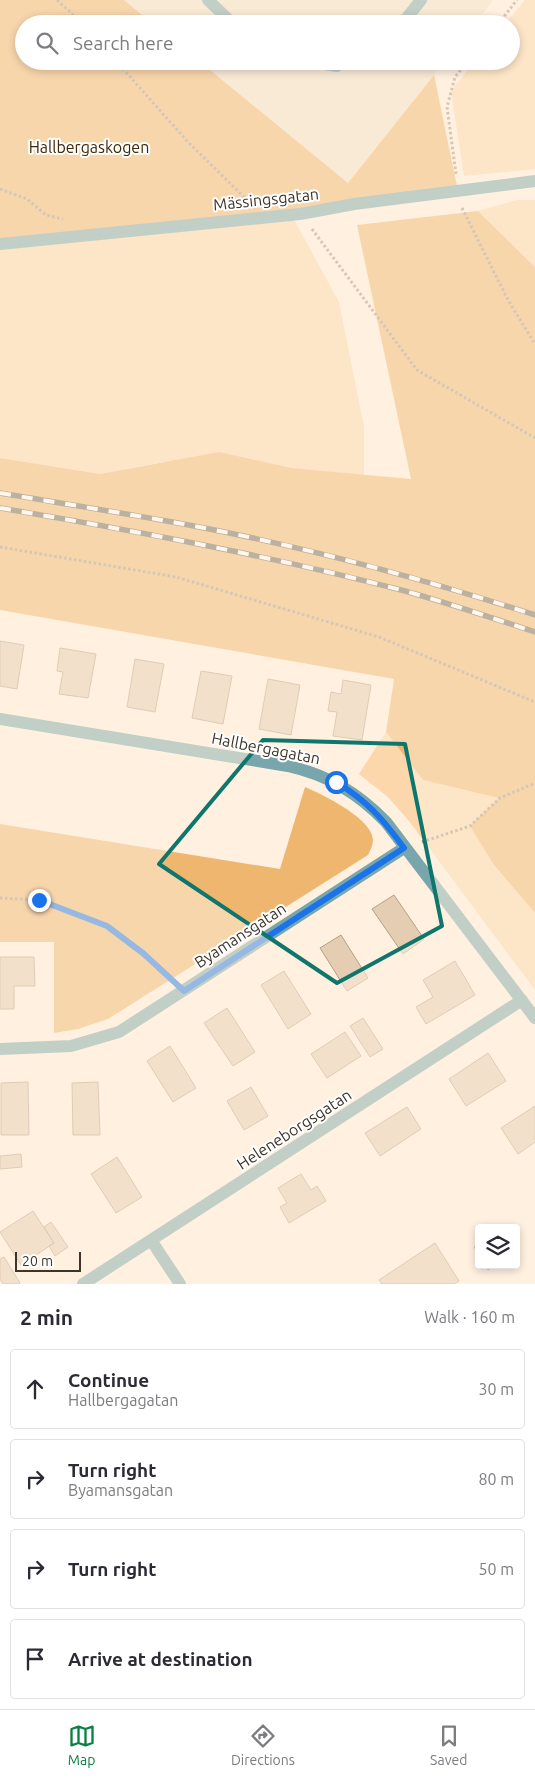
<!DOCTYPE html>
<html lang="en">
<head>
<meta charset="utf-8">
<style>
	:root { --surface:#fff; --page:#f2f2f3; --text:#2b2b33; --muted:#7c7c81; --line:#e1e1e2; --accent:#0b8043 }
	body { margin:0; font-family:Ubuntu,sans-serif; background:var(--page); color:var(--text) }
	.controls { position:absolute; right:15px; bottom:15px; display:grid; overflow:hidden; border-radius:5px; box-shadow:0 2px 8px #0003 }
	.controls button { width:45px; height:45px; display:grid; place-items:center; padding:0; border:0; border-bottom:1px solid var(--line); background:var(--surface); color:var(--text); font:25px sans-serif }
	.scale { position:absolute; left:15px; bottom:12px; width:66px; box-sizing:border-box; padding-left:5px; border:2px solid #3e352a; border-top:0; font-size:14px; line-height:18px; white-space:nowrap; color:#3e352a; -webkit-text-stroke:4px #fff; paint-order:stroke }
	.stop { position:absolute; width:15px; height:15px; margin:-11px; border:4px solid #1a73e8; border-radius:50%; background:#fff }
	.stop.end { background:#1a73e8; border-color:#fff; box-shadow:0 1px 5px #0008 }
	.list { margin:0; padding:0; list-style:none }
	h2 { display:flex; justify-content:space-between; align-items:center; height:65px; margin:0; padding:0 20px; font-size:21px }
	h2 small { font-size:16px; font-weight:400; color:var(--muted) }
	.list li { display:grid; grid-template-columns:32px 1fr auto; gap:15px; align-items:center; box-sizing:border-box; height:80px; margin:0 10px 10px; padding:0 10px; border:1px solid var(--line); border-radius:5px }
	.list b { display:block; font-size:19px; white-space:nowrap }
	.list p { margin:0; font-size:16px; white-space:nowrap; color:var(--muted) }
	.list em { font-size:16px; font-style:normal; color:var(--muted) }
	.icon { flex:none; width:28px; height:28px; fill:none; stroke:currentColor; stroke-width:2; stroke-linecap:round; stroke-linejoin:round }
	.map { position:relative; flex:none; width:535px; height:1284px; overflow:hidden }
	.search { position:absolute; background:var(--surface); box-shadow:0 2px 8px #0003; left:15px; right:15px; top:15px; height:55px; display:flex; align-items:center; gap:12px; box-sizing:border-box; padding:0 18px; border-radius:28px; color:var(--muted); font-size:19px }
	.sheet { height:425px; background:var(--surface) }
	nav { display:flex; justify-content:space-around; align-items:center; box-sizing:border-box; height:70px; border-top:1px solid var(--line); background:var(--surface); font-size:14px; color:var(--muted) }
	nav a { display:grid; justify-items:center; gap:2px }
	nav .on { color:var(--accent) }
	.map>svg:first-child { display:block }
	.built { fill:#f2e2cd }
	.green { fill:#fbd7ab }
	.forest { fill:#efb66f }
	.building { fill:#e4cdb2; stroke:#b59f85 }
	.lines { fill:none; stroke-linecap:round; stroke-linejoin:round }
	.path { stroke:#a19586; stroke-width:3; stroke-dasharray:2.5 2.5; stroke-linecap:butt }
	.minor { stroke:#78a6ac; stroke-width:12 }
	.rail-casing { stroke:#6c6255; stroke-width:5.5 }
	.rail { stroke:#fff; stroke-width:4; stroke-dasharray:11; stroke-linecap:butt }
	.route { stroke:#1a73e8; stroke-width:6 }
	.marked { fill:none; stroke:#0f766e; stroke-width:4; stroke-linejoin:round }
	.labels { text-anchor:middle; stroke-width:4; stroke-linejoin:round; paint-order:stroke }
	.park-label { font-size:16px; fill:#3e2807; stroke:#fff }
	.street-label { font-size:16px; fill:#3e352a; stroke:#fff }
</style>
</head>
<body>
<div class="map">
<svg width="535" height="1284" viewBox="0 0 535 1284">
	<rect width="100%" height="100%" fill="#fff0df"/>
	<path class="built" d="M 124,0 L 493,0 L 475,24 L 153,24 Z
		M 199,61 L 445,61 L 348,183 Z"/>
	<path class="green" d="M 525,0 L 535,0 L 535,169 L 464,176 L 451,91 L 475,61 L 511,61 L 511,24 L 505,24 Z
		M 517,200 L 535,200 L 535,267 L 478,211 Z
		M 291,214 L 339,302 L 364,427 L 364,475 L 291,468 L 162,462 L 100,474 L 0,458 L 0,244 Z
		M 386,732 L 423,780 L 500,798 L 494,865 L 535,913 L 535,990 L 409,821 L 388,797 L 359,774 Z"/>
	<path class="forest" d="M 0,0 L 124,0 L 153,24 L 24,24 L 24,61 L 199,61 L 348,183 L 434,75 L 458,191 L 0,244 Z
		M 478,211 L 535,267 L 535,913 L 494,865 L 470,826 L 499,798 L 423,780 L 386,732 L 394,679 L 0,610 L 0,458 L 100,474 L 219,452 L 291,468 L 411,479 L 357,225 Z
		M 305,787 C 322,794 373,819 373,840 C 373,845 370,851 368,855 L 108,1019 L 78,1029 L 54,1033 L 54,942 L 0,942 L 0,824 L 280,869 Z"/>
	<path class="building" d="M 0,641 L 24,645 L 17,689 L 0,686 Z
		M 60,648 L 96,654 L 88,698 L 59,694 L 63,672 L 57,671 Z
		M 135,659 L 164,664 L 155,712 L 127,707 Z
		M 201,671 L 232,676 L 223,724 L 192,718 Z
		M 268,679 L 300,685 L 291,735 L 259,729 Z
		M 343,680 L 371,685 L 362,740 L 333,736 L 337,712 L 328,711 L 331,692 L 341,694 Z
		M 394,895 L 424,939 L 403,954 L 372,909 Z
		M 341,935 L 368,978 L 347,991 L 320,948 Z
		M 0,957 L 34,957 L 35,986 L 14,986 L 14,1009 L 0,1009 Z
		M 455,961 L 475,995 L 426,1024 L 416,1007 L 433,997 L 423,980 Z
		M 284,971 L 311,1014 L 288,1029 L 261,985 Z
		M 227,1008 L 255,1052 L 233,1066 L 204,1023 Z
		M 363,1018 L 383,1049 L 370,1057 L 350,1026 Z
		M 345,1032 L 361,1056 L 327,1078 L 311,1054 Z
		M 170,1046 L 196,1088 L 173,1102 L 147,1061 Z
		M 488,1053 L 506,1081 L 466,1106 L 449,1079 Z
		M 28,1082 L 29,1135 L 1,1135 L 1,1083 Z
		M 98,1082 L 100,1135 L 73,1135 L 72,1083 Z
		M 251,1087 L 268,1116 L 244,1130 L 227,1101 Z
		M 535,1106 L 535,1142 L 518,1154 L 501,1128 Z
		M 407,1107 L 421,1129 L 380,1156 L 365,1133 Z
		M 21,1154 L 22,1167 L 0,1169 L 0,1156 Z
		M 117,1157 L 142,1197 L 116,1213 L 91,1174 Z
		M 301,1174 L 311,1190 L 317,1186 L 326,1201 L 289,1223 L 280,1207 L 287,1203 L 278,1188 Z
		M 33,1211 L 54,1243 L 21,1265 L 0,1232 Z
		M 51,1222 L 68,1247 L 55,1256 L 49,1246 L 54,1243 L 44,1227 Z
		M 435,1243 L 459,1281 L 454,1284 L 382,1284 L 379,1280 Z
		M 479,1244 L 479,1255 L 474,1247 Z
		M 4,1257 L 20,1283 L 18,1284 L 3,1284 L 0,1279 L 0,1259 Z
		M 485,1265 L 496,1265 L 488,1270 Z"/>
	<g class="lines">
		<path class="path" d="M 57,0 L 83,24
			M 498,24 L 517,0
			M 116,61 L 188,142 L 248,201
			M 456,174 L 447,107 L 455,77 L 468,61
			M 0,189 L 27,199 L 46,215 L 63,219
			M 462,208 L 508,300 L 535,344
			M 312,229 L 417,370 L 535,438
			M 0,547 L 176,577 L 379,637 L 535,702
			M 422,842 L 470,826 L 500,798 L 535,783
			M 0,898 L 39,900 L 107,926 L 144,954 L 171,978"/>
		<path class="minor" d="M 208,0 L 233,24
			M 402,24 L 421,0
			M 306,61 L 337,66 L 345,61
			M 0,244 L 300,214 L 354,204 L 535,181
			M 0,719 L 288,766 C 328,775 358,793 386,822 L 535,1018
			M 0,1049 L 71,1046 L 119,1032 L 404,848
			M 151,1240 L 180,1284
			M 83,1284 L 522,1000"/>
		<g class="rail-casing">
			<path id="rail" d="M 0,493 C 65,504 130,514 194,526 C 310,548 423,579 535,615
				M 0,508 C 136,531 271,556 405,591 C 448,603 492,618 535,632"/>
		</g>
		<use href="#rail" class="rail"/>
	</g>
	<g class="lines">
		<path class="route" d="M 39,900 L 107,926 L 144,954 L 184,991 L 404,848 C 383,819 367,801 336,782"/>
	</g>
	<path d="M0 0H535V1284H0ZM 263,740 L 405,744 L 442,926 L 337,983 L 159,864 Z" fill="#fff0df" fill-opacity=".55" fill-rule="evenodd"/>
	<path class="marked" d="M 263,740 L 405,744 L 442,926 L 337,983 L 159,864 Z"/>
	<g class="labels">
		<g class="park-label">
			<text x="89" y="153">Hallbergaskogen</text>
		</g>
		<g class="street-label">
			<text transform="translate(266 199) rotate(-6)" y="6">Mässingsgatan</text>
			<text transform="translate(266 748) rotate(11)" y="6">Hallbergagatan</text>
			<text transform="translate(240 935) rotate(-33)" y="6">Byamansgatan</text>
			<text transform="translate(294 1129) rotate(-33)" y="6">Heleneborgsgatan</text>
		</g>
	</g>
</svg>
<div class="controls">
<button><svg class="icon" aria-label="layers" viewBox="0 0 24 24"><path d="M12 4l9 5-9 5-9-5zM3 14l9 5 9-5"/></svg></button>
</div>
<div class="scale">20 m</div>
<div class="stop" style="left:336px;top:782px"></div>
<div class="stop end" style="left:39px;top:900px"></div>
<div class="search"><svg class="icon" aria-label="search" viewBox="0 0 24 24"><circle cx="10" cy="10" r="6"/><path d="M15 15l6 6"/></svg>Search here</div>
</div>
<section class="sheet">
<h2>2 min<small>Walk · 160 m</small></h2>
<ul class="list">
<li><svg class="icon" aria-label="ahead" viewBox="0 0 24 24"><path d="M12 20V5M6 11l6-6 6 6"/></svg><div><b>Continue</b><p>Hallbergagatan</p></div><em>30 m</em></li>
<li><svg class="icon" aria-label="right" viewBox="0 0 24 24"><path d="M7 20v-9h11M14 6l5 5-5 5"/></svg><div><b>Turn right</b><p>Byamansgatan</p></div><em>80 m</em></li>
<li><svg class="icon" aria-label="right" viewBox="0 0 24 24"><path d="M7 20v-9h11M14 6l5 5-5 5"/></svg><div><b>Turn right</b></div><em>50 m</em></li>
<li><svg class="icon" aria-label="arrive" viewBox="0 0 24 24"><path d="M6 21V4h12l-3 4 3 4H6"/></svg><div><b>Arrive at destination</b></div></li>
</ul>
</section>
<nav>
<a class="on"><svg class="icon" aria-label="map" viewBox="0 0 24 24"><path d="M3 6l6-2 6 2 6-2v14l-6 2-6-2-6 2zM9 4v14M15 6v14"/></svg>Map</a>
<a><svg class="icon" aria-label="directions" viewBox="0 0 24 24"><path d="M12 3l9 9-9 9-9-9zM9 14v-3h6M13 9l2 2-2 2"/></svg>Directions</a>
<a><svg class="icon" aria-label="saved" viewBox="0 0 24 24"><path d="M7 4h10v16l-5-4-5 4z"/></svg>Saved</a>
</nav>
</body>
</html>
